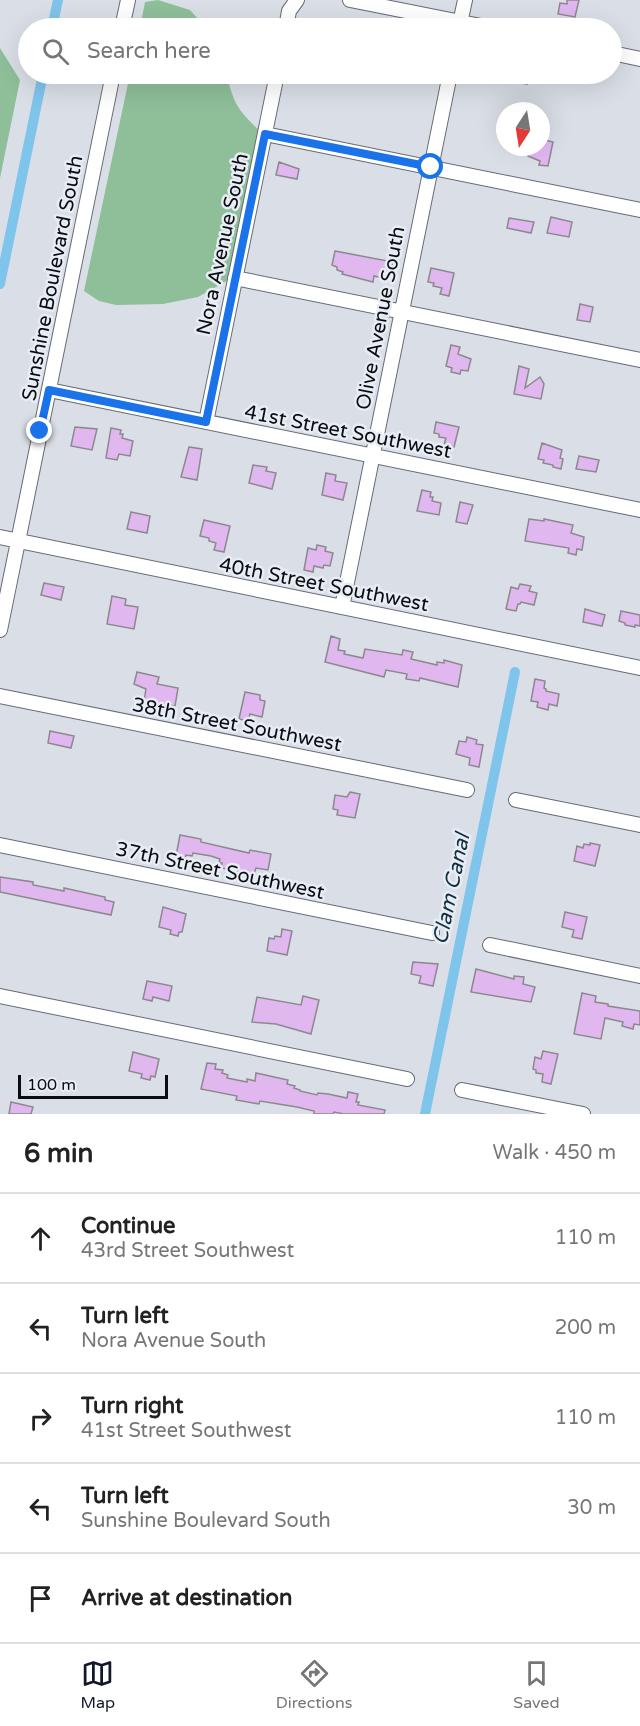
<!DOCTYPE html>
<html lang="en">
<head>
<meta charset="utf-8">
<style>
	:root { --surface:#fff; --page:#f2f2f2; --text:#222; --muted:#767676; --line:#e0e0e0; --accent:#111827 }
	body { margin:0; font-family:"Varela Round",sans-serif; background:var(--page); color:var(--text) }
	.compass { position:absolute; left:496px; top:102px; width:54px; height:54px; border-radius:50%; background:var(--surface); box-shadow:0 6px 24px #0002; rotate:192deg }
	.scale { position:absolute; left:18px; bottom:15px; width:150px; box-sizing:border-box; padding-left:6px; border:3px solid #0a0c0f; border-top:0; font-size:16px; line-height:21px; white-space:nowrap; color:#0a0c0f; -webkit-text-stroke:4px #e7ecf5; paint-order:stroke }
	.stop { position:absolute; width:18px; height:18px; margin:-14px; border:4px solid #1a73e8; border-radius:50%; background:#fff }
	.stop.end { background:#1a73e8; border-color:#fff; box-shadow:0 2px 6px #0008 }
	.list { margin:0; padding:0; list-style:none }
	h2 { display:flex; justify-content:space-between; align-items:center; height:78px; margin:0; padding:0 24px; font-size:26px }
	h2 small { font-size:20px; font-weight:400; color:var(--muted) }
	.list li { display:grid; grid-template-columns:39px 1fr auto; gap:18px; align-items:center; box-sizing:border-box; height:90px; padding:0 24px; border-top:2px solid var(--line) }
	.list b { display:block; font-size:22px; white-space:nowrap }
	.list p { margin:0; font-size:20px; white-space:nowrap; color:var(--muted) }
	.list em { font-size:20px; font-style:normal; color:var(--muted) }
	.icon { flex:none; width:33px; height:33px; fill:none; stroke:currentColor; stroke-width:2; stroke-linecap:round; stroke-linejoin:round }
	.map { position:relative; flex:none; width:640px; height:1114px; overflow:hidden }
	.search { position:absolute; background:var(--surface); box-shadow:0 6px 24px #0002; left:18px; right:18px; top:18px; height:66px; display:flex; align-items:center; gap:15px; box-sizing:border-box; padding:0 21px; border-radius:33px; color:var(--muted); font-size:22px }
	.sheet { height:528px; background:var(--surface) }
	nav { display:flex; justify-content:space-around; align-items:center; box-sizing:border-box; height:84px; border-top:2px solid var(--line); background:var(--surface); font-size:16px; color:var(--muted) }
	nav a { display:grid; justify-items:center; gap:3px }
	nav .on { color:var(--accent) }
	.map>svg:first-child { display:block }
	.green { fill:#8ebf99 }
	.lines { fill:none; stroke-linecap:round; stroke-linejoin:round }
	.canal { stroke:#7fc4eb; stroke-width:10 }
	.building { fill:#e0b7ef; stroke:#8d888f; stroke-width:1.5 }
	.minor-casing { stroke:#666b73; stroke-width:16 }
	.minor { stroke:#fff; stroke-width:14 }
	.route { stroke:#1a73e8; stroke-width:8 }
	.labels { text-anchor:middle; stroke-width:5; stroke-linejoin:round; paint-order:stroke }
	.street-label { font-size:20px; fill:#0a0c0f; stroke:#e7ecf5 }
	.water-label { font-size:21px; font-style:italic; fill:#0f2f3f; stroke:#e7ecf5 }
</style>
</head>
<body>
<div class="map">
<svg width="640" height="1114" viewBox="0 0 640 1114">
	<rect width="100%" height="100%" fill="#dadfe7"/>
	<path class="green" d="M 158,0 L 190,10 L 206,28 L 140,28 L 145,2 Z
		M 0,48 L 20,80 L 0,178 Z
		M 130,74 L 226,74 C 235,105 236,108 260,131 L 232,278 L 198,297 L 163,304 L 116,305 L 99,301 L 84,291 Z"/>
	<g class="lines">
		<path class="canal" d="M 52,28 L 58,0
			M 0,284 L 43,74
			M 425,1114 L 515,672"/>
	</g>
	<path class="building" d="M 567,0 L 579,0 L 575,17 L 558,14 L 560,3 L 567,4 Z
		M 493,74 L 529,74 L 527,84 L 493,77 Z
		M 541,139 L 553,142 L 548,166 L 539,165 L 540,161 L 528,156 L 530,147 L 541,147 Z
		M 279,162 L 299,169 L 297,179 L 276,175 Z
		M 551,217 L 572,222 L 569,237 L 547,233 Z
		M 509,218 L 534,222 L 531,233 L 507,228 Z
		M 335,251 L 393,262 L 389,276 L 384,275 L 383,278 L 374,276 L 373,282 L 342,274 L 343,272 L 337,270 L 337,267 L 332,265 Z
		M 431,268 L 454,273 L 449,296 L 440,294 L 442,288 L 433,286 L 434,283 L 428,282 Z
		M 580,304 L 593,307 L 590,322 L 577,320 Z
		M 451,345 L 460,347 L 458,354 L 471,359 L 468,371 L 461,370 L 460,374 L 451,372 L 452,368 L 446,366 Z
		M 519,366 L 529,369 L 525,388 L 540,377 L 544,384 L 541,399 L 514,394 Z
		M 436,422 L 459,427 L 454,447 L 444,445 L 446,438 L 439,437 L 439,434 L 434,433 Z
		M 75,427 L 97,429 L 92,450 L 71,446 Z
		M 111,428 L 121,430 L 120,434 L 123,434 L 122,438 L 133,441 L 130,456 L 119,454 L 117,460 L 106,458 Z
		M 542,443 L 562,450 L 560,458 L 563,459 L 561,469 L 553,467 L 553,465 L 543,463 L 544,460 L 538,459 Z
		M 189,447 L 202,449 L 197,480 L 181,477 Z
		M 579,456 L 599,460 L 596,472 L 576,469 Z
		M 253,465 L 267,467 L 266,471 L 276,473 L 272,489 L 249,483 Z
		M 326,473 L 336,475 L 335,481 L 347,483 L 343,500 L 322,495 Z
		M 422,490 L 431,492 L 430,497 L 433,497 L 432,501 L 441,503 L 439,515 L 417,511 Z
		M 460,502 L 473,505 L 467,524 L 456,522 Z
		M 131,512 L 150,516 L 147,533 L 127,529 Z
		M 529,519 L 544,521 L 544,519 L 573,525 L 571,533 L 584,537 L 582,550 L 577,549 L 576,555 L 568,553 L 569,548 L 525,541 Z
		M 204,520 L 230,526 L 224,552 L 214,550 L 216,543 L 209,541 L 209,538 L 200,536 Z
		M 317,545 L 326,547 L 325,551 L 333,553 L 330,566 L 324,565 L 323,568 L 314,566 L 313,572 L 304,570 L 308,548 L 316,550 Z
		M 44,583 L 64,587 L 61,600 L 41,595 Z
		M 520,584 L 531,586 L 529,591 L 537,593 L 534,605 L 521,602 L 520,604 L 518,604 L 516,611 L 506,609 L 511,587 L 518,589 Z
		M 112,596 L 126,599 L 125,605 L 138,607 L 134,629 L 107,624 Z
		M 585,609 L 605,615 L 602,626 L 583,622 Z
		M 621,611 L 640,615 L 640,626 L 635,625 L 635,627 L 625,625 L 625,623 L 619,621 Z
		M 331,636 L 340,639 L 338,650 L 345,651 L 344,654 L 363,658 L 365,649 L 402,655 L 403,650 L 413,652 L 411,659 L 437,665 L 437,662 L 444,663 L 444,660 L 462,665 L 458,687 L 420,678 L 419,681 L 406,679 L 407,674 L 386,670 L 384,677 L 325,662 Z
		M 137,672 L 159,677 L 157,684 L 178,688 L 175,706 L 144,701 L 146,689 L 134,684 Z
		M 535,679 L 545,681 L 544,688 L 546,689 L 546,691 L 559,694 L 557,706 L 549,704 L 548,710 L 537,707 L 538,702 L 531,701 Z
		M 245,692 L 260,695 L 260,700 L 265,701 L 262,717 L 250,714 L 248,721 L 239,719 Z
		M 50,731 L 74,736 L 71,748 L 48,743 Z
		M 467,737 L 477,740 L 476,744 L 483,745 L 479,767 L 469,765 L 470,758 L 456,754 L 459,741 L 466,742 Z
		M 350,792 L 360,794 L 355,818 L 337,815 L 338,810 L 333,809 L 335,795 L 347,797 Z
		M 180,835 L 201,839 L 201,842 L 249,853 L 250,850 L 271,854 L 268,870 L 256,868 L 254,874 L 221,868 L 222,863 L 219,863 L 220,859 L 211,856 L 193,853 L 192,856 L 186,855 L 185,858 L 176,856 Z
		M 590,843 L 600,845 L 595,866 L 574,861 L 577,846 L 583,848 L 584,844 L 590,845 Z
		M 0,877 L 33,882 L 33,885 L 54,889 L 64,891 L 64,888 L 105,897 L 105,900 L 114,902 L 111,915 L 0,892 Z
		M 163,907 L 186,914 L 182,932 L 179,932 L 178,936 L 170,934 L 171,930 L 159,927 Z
		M 565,912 L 587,917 L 582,939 L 572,937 L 574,930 L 562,927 Z
		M 282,929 L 292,931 L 287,955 L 267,951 L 269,938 L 274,939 L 275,936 L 281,937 Z
		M 413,962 L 438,964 L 433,986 L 419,983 L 421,976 L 411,974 Z
		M 476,969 L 514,979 L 514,976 L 524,977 L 523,984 L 535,987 L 531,1002 L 471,992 Z
		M 147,981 L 172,986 L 169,1001 L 153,997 L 152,1001 L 143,999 Z
		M 582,993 L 596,996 L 595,1002 L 608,1004 L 608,1006 L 640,1011 L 640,1025 L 634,1024 L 633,1029 L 622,1026 L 623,1022 L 605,1018 L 601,1039 L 574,1034 Z
		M 303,996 L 319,1000 L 311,1034 L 276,1024 L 252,1022 L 257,997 L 301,1005 Z
		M 543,1051 L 558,1054 L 551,1084 L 542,1082 L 543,1074 L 536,1073 L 536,1070 L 533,1069 L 535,1057 L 541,1059 Z
		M 133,1052 L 159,1059 L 155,1077 L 151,1076 L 150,1080 L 141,1078 L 142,1074 L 129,1071 Z
		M 207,1063 L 216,1064 L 215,1069 L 223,1070 L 222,1073 L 228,1075 L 227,1078 L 247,1082 L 247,1079 L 255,1081 L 256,1073 L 288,1080 L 287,1084 L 295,1086 L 294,1088 L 300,1090 L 300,1091 L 317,1095 L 318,1093 L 328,1094 L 347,1098 L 348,1092 L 358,1094 L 356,1102 L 359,1102 L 358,1105 L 385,1110 L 384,1114 L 344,1114 L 334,1112 L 333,1114 L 314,1114 L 314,1111 L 297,1107 L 260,1101 L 259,1104 L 236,1100 L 237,1096 L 201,1089 Z
		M 11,1102 L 33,1107 L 31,1114 L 9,1114 Z"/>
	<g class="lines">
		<g class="minor-casing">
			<path id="minor" d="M 350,0 L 491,28
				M 122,28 L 128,0
				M 286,28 L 289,11 L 297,0
				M 459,28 L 465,0
				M 612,53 L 640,59
				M 265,134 L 640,210
				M 235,278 L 640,360
				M 49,390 L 640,510
				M 206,422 L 277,74
				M 0,537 L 640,668
				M 342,607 L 450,74
				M 0,630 L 113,74
				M 0,696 L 467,790
				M 516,800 L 640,825
				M 0,845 L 432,933
				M 490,945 L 640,976
				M 0,996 L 407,1079
				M 462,1090 L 583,1114"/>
		</g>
		<use href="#minor" class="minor"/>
	</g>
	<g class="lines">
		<path class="route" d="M 40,431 L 49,390 L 206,422 L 265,134 L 431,167"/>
	</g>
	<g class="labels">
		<g class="street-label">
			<text transform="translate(222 244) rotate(-78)" y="7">Nora Avenue South</text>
			<text transform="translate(52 278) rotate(-79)" y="7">Sunshine Boulevard South</text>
			<text transform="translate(380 318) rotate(-79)" y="7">Olive Avenue South</text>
			<text transform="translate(348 431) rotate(11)" y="7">41st Street Southwest</text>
			<text transform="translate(324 584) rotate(11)" y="7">40th Street Southwest</text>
			<text transform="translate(237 724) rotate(11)" y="7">38th Street Southwest</text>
			<text transform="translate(220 870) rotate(12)" y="7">37th Street Southwest</text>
		</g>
		<g class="water-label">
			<text transform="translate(451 889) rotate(-78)" y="7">Clam Canal</text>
		</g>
	</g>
</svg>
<svg class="compass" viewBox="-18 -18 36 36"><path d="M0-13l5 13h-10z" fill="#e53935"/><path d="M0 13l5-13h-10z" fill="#767676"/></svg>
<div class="scale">100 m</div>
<div class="stop" style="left:431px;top:167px"></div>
<div class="stop end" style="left:40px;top:431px"></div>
<div class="search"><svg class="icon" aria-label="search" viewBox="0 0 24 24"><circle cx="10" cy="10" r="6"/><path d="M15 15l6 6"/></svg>Search here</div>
</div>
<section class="sheet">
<h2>6 min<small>Walk · 450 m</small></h2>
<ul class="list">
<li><svg class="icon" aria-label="ahead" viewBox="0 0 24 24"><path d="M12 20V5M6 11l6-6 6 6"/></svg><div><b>Continue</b><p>43rd Street Southwest</p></div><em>110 m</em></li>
<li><svg class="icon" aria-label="left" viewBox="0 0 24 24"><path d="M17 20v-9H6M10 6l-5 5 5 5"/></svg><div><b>Turn left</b><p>Nora Avenue South</p></div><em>200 m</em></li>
<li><svg class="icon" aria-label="right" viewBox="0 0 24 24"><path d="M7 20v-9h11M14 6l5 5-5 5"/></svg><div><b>Turn right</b><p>41st Street Southwest</p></div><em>110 m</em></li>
<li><svg class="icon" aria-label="left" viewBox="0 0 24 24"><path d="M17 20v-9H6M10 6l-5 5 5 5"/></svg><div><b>Turn left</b><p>Sunshine Boulevard South</p></div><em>30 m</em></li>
<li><svg class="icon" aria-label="arrive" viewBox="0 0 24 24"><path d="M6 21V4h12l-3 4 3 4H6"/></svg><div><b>Arrive at destination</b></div></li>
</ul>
</section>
<nav>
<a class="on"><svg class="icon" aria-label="map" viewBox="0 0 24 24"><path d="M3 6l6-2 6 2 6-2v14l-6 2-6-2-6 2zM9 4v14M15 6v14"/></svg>Map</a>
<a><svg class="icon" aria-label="directions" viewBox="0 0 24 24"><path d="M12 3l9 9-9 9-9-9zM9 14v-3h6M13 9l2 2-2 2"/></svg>Directions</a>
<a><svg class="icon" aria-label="saved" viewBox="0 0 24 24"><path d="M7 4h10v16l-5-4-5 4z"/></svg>Saved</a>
</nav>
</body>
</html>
